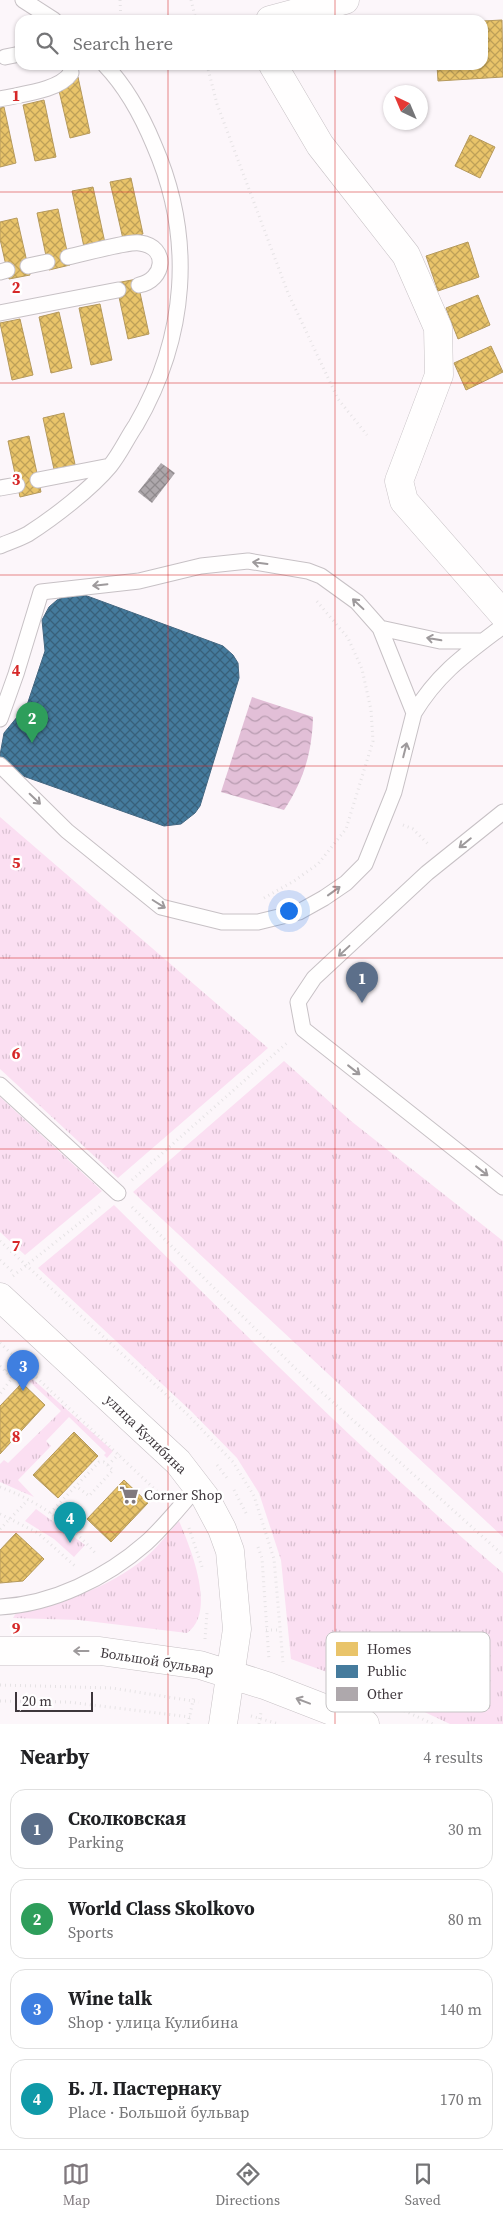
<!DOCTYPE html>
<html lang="en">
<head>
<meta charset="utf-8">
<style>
	:root { --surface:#fff; --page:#f6f6f6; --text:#202124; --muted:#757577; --line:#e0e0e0; --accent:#80797e }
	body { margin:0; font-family:"Source Serif 4",serif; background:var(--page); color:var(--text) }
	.compass { position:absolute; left:383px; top:85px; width:45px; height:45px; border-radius:50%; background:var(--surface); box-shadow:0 1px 4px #0004; rotate:316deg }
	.scale { position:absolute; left:15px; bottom:12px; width:78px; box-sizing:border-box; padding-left:5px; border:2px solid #3d363b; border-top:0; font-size:14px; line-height:18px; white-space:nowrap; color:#3d363b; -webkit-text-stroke:4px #fff; paint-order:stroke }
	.you { position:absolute; left:288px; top:910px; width:18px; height:18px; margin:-12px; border:4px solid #fff; border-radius:50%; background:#1a73e8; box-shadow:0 0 0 8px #1a73e833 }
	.badge { display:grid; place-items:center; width:32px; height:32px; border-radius:50%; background:var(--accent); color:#fff; font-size:16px; font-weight:700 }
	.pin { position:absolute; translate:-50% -41px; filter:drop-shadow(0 1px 2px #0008) }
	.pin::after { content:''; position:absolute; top:26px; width:18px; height:15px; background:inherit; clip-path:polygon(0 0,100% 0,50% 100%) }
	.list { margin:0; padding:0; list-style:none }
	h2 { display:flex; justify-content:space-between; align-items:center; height:65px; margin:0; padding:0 20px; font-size:21px }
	h2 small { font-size:16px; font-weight:400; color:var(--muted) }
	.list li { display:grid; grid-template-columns:32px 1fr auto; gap:15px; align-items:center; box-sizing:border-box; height:80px; margin:0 10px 10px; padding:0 10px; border:1px solid var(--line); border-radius:15px }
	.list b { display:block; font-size:19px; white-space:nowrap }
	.list p { margin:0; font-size:16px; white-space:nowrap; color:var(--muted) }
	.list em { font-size:16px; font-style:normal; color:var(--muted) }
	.icon { flex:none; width:28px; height:28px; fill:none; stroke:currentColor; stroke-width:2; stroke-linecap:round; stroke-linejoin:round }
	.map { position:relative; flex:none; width:503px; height:1724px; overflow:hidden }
	.search { position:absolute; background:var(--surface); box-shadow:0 1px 4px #0004; left:15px; right:15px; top:15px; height:55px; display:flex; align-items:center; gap:12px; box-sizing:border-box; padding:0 18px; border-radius:15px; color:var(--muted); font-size:19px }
	.sheet { height:425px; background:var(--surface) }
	nav { display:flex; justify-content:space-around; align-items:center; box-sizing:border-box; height:70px; border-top:1px solid var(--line); background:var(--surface); font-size:14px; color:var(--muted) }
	nav a { display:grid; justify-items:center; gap:2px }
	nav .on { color:var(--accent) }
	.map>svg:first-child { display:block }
	.grass { fill:url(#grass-tufts) }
	.water { fill:url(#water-waves) }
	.homes { fill:url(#homes-cross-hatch); stroke:#b5995c }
	.public { fill:url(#public-cross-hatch); stroke:#436680 }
	.building { fill:url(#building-cross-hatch) }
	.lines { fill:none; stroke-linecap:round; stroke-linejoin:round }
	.lane-casing { stroke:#c7c1c5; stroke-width:17 }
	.street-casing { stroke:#c7c1c5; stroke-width:29 }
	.path { stroke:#e6e3e5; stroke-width:3; stroke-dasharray:1 4; stroke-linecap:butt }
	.lane { stroke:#fffefe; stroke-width:15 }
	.street { stroke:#fffefe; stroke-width:28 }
	.oneway { stroke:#9e9a9c }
	.grid { fill:none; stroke:#d62828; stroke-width:1; stroke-opacity:0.55 }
	.labels { text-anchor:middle; stroke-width:5; stroke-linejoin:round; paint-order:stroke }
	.street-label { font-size:14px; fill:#3d363b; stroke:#fff }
	.poi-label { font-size:14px; fill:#3d363b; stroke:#fff; text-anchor:start }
	.key { fill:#fff; stroke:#c5c3c4; stroke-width:1 }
	.key-label { font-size:14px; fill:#3d363b }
	.grid-label { font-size:16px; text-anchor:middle; font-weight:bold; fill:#d62828; stroke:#fff; stroke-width:5; stroke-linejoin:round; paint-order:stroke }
</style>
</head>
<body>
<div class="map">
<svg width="503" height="1724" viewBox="0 0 503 1724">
	<defs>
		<pattern id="grass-tufts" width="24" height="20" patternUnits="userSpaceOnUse" patternTransform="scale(1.25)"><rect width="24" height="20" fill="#fbdff2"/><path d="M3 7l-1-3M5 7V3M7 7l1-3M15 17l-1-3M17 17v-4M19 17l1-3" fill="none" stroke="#d8c0d0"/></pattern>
		<pattern id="water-waves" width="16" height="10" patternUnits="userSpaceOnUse" patternTransform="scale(1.25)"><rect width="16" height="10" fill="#e2bfd7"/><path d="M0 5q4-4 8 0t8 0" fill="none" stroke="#b89cb0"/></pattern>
		<pattern id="homes-cross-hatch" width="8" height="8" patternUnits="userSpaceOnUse" patternTransform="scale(1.25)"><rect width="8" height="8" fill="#e9c46a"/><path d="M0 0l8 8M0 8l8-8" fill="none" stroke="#bea058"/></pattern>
		<pattern id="public-cross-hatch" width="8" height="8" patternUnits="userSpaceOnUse" patternTransform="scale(1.25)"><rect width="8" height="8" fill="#457b9d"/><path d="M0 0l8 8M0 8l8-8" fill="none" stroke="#38607a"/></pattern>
		<pattern id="building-cross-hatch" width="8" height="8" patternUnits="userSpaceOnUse" patternTransform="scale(1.25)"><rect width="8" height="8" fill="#aea8ac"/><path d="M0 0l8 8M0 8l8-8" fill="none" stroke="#8f8a8d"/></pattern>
	</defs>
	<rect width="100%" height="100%" fill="#fcf6fa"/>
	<path class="grass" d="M 0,817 L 268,1048 L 118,1178 L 0,1069 Z
		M 284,1061 L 351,1121 L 503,1241 L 503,1537 L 133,1192 Z
		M 0,1097 L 102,1191 L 25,1255 L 0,1232 Z
		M 114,1205 C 241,1330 367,1457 503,1573 L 503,1724 L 450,1724 L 382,1692 L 291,1659 L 281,1560 L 259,1493 L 237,1458 L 192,1412 L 38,1268 Z
		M 17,1365 L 113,1451 L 107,1458 L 104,1455 L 106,1453 L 69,1417 L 46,1441 L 51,1446 L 18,1480 L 34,1497 L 0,1482 L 0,1464 L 4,1460 L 8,1463 L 61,1411 L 15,1368 Z
		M 36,1509 L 85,1545 L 74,1557 L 54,1539 L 25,1521 Z
		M 179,1521 C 191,1549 217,1612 187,1633 L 79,1620 L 13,1618 L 16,1613 C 62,1603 109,1588 145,1558 C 158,1547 168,1533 179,1521 Z"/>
	<path class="water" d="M 252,697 L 313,717 C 312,752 304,780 284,810 L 221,792 Z"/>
	<path class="homes" d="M 502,20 L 503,77 L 438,81 L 437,65 L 483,65 L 483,21 Z
		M 78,77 L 90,133 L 70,138 L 57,82 Z
		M 44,100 L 56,157 L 35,161 L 23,105 Z
		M 4,107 L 16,163 L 0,167 L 0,108 Z
		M 470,135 L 495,147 L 480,178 L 455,166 Z
		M 131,178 L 143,234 L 123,239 L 110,182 Z
		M 93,187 L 105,243 L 84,247 L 72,191 Z
		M 58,209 L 70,265 L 49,270 L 37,213 Z
		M 17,218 L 30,275 L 9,279 L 0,239 L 0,222 Z
		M 468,242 L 479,277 L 438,291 L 426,256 Z
		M 137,279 L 149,334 L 128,339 L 116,283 Z
		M 478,295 L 490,325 L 458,339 L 446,308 Z
		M 100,304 L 112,360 L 91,365 L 79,308 Z
		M 59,312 L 72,368 L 51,373 L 39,317 Z
		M 20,319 L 33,375 L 12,380 L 0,323 Z
		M 491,346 L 503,372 L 466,390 L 454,363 Z
		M 64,413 L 76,469 L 55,474 L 43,418 Z
		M 29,436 L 41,492 L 20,497 L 8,441 Z
		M 22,1383 L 45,1405 L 0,1454 L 0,1406 Z
		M 74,1432 L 98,1456 L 58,1498 L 33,1475 Z
		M 124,1480 L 148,1503 L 111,1542 L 87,1519 Z
		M 16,1533 L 44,1559 L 23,1581 L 0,1583 L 0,1550 Z"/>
	<path class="public" d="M 79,593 L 223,646 L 233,655 L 238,663 L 239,678 L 200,806 L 195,813 L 181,824 L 164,826 L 9,771 L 1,764 L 0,755 L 4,733 L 27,705 L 45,651 L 42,620 L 49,607 L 57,600 L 69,594 Z"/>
	<path class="building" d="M 161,463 L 175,473 L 152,503 L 138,492 Z"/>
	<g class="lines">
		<g class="lane-casing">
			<path id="lane" d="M 23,0 L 54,20
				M 5,57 L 20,54
				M 0,99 C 21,94 59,91 71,73 L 70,65
				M 68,257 C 83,254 128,241 140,243 C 169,247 165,280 139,285
				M 28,266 L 47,262
				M 0,272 L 7,270
				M 0,313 L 118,290
				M 38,480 L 110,466
				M 0,488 L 17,485
				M 0,546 C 9,542 19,539 28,534 C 53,518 91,489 110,466 C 120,454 127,438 136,425 C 187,337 195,239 154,145 C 142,116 127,88 105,65
				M 380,628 L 440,641 L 482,641
				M 414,713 C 438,673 466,654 503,626
				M 0,719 L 16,674 L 41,592 L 139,581 L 201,566 L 248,561 L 308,571 L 321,576 L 357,602 L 380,628 L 414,713 L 394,792 L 365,864 L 346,883 L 324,898 L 299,912 L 258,922 L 222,922 L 161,907 L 67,831 L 0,765
				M 503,812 L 427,873 L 314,978 L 298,1002 L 303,1029 L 503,1187
				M 0,1085 L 118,1193
				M 0,1607 C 53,1604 106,1578 146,1543 C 165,1526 181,1505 198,1486"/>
		</g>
		<g class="street-casing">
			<path id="street" d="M 270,20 L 345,0
				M 273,65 L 320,145 L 406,255 L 438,328 L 439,375 L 399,481 L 404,501 L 503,614
				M 0,1297 L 178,1462 L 205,1497 L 222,1529 L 230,1551 L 237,1629 L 223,1724
				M 0,1651 L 100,1651 L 200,1665 L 267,1686 L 365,1724"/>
		</g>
		<path class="path" d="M 120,0 L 121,20
			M 191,0 L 196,20
			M 207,65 L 217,104 L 288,293 L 338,399 L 367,435
			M 403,825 L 413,829 L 429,845
			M 264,898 L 294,881 L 318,864 L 346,829 L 373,741 L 371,710 L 362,669 L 348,638 L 315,599
			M 132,1180 L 288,1042
			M 132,1207 L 296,1369 L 503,1555
			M 0,1241 L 188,1415 L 233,1462 L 254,1496 L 274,1559 L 283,1662
			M 0,1260 L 14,1273
			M 13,1276 L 102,1205
			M 0,1343 L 163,1497
			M 0,1366 L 12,1378 L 0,1394
			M 6,1371 L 17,1359
			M 108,1465 L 119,1454
			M 217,1465 L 227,1478
			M 0,1487 C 38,1501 70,1524 96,1554
			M 234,1490 L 247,1515
			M 50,1513 L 99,1462 L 104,1462 L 113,1470 L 89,1496 L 76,1486
			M 0,1514 L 38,1533 L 75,1566
			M 189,1528 L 203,1570
			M 0,1529 L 28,1500
			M 258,1547 L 262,1558 L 269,1660
			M 266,1630 L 280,1630
			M 205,1639 L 207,1613
			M 0,1685 L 112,1688 L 199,1702
			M 377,1698 L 433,1724
			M 0,1701 L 68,1702 L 190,1717
			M 251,1716 L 279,1724
			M 188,1724 L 194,1696
			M 259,1724 L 261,1712"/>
		<use href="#lane" class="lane"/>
		<use href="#street" class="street"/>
	</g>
	<defs><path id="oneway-shaft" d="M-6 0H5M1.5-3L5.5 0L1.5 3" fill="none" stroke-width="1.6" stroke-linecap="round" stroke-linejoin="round" transform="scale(1.25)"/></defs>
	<g class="oneway">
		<use href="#oneway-shaft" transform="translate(260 563) rotate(-173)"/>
		<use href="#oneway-shaft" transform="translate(100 585) rotate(174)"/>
		<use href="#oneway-shaft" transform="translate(358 604) rotate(-137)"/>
		<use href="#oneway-shaft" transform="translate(434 639) rotate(-170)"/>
		<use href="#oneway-shaft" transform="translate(405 750) rotate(-76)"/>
		<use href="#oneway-shaft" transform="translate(35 799) rotate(44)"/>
		<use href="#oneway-shaft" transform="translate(465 843) rotate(141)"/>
		<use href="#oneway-shaft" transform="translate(334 891) rotate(-36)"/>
		<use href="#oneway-shaft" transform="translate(159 904) rotate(32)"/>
		<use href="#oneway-shaft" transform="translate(344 951) rotate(137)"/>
		<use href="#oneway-shaft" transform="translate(354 1070) rotate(38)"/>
		<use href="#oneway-shaft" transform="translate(482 1171) rotate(38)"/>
		<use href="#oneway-shaft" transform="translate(81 1651) rotate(-180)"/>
		<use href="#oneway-shaft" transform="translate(303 1701) rotate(-159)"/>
	</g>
	<path class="grid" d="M 168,0 L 168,20M 335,0 L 335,20M 168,65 L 168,1724M 335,65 L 335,1724M 0,192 L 503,192M 0,383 L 503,383M 0,575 L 503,575M 0,766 L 503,766M 0,958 L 503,958M 0,1149 L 503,1149M 0,1341 L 503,1341M 0,1532 L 503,1532"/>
	<defs>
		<g id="supermarket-bare" transform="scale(1.5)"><path d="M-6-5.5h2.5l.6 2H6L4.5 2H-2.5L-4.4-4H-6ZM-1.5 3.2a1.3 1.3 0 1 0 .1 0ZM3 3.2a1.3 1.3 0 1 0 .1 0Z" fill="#80797e" stroke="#fff" stroke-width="2.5" paint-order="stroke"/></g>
	</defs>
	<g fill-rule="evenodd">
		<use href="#supermarket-bare" x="129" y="1495"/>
	</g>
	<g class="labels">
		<g class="street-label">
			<text transform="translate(146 1434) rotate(44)" y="5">улица Кулибина</text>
			<text transform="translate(157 1661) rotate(9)" y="5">Большой бульвар</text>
		</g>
		<g class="poi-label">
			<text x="144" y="1500">Corner Shop</text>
		</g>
	</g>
	<rect x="326" y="1632" width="164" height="80" rx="8" class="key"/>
	<rect x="336" y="1642" width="22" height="14" fill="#e9c46a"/>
	<rect x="336" y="1665" width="22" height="13" fill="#457b9d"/>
	<rect x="336" y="1687" width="22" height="14" fill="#aea8ac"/>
	<g class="key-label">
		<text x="367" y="1654">Homes</text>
		<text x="367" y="1676">Public</text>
		<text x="367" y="1699">Other</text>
	</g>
	<g class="grid-label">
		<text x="16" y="101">1</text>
		<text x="16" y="293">2</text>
		<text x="16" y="485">3</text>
		<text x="16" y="676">4</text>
		<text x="16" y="868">5</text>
		<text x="16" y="1059">6</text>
		<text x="16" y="1251">7</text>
		<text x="16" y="1442">8</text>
		<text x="16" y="1634">9</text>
	</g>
</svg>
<svg class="compass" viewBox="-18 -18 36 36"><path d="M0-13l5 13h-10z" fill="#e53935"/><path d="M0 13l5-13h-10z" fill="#757577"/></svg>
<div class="scale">20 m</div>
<div class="you"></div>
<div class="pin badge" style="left:362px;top:1003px;background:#5c6f8a">1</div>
<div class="pin badge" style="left:32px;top:743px;background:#2e9e5b">2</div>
<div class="pin badge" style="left:23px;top:1391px;background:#3f7fe0">3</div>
<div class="pin badge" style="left:70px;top:1543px;background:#0f9aa8">4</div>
<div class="search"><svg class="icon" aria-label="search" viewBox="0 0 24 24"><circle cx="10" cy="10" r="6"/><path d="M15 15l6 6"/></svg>Search here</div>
</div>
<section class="sheet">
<h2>Nearby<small>4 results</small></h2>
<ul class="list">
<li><span class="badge" style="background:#5c6f8a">1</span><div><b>Сколковская</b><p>Parking</p></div><em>30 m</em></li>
<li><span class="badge" style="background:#2e9e5b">2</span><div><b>World Class Skolkovo</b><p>Sports</p></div><em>80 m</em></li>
<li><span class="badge" style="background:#3f7fe0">3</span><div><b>Wine talk</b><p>Shop · улица Кулибина</p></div><em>140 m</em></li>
<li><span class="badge" style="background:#0f9aa8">4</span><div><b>Б. Л. Пастернаку</b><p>Place · Большой бульвар</p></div><em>170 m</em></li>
</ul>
</section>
<nav>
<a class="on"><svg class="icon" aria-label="map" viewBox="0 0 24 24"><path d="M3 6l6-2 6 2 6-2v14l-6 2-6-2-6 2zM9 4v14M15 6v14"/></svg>Map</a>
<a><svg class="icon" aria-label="directions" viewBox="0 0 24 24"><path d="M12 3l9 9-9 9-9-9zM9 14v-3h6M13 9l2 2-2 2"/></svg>Directions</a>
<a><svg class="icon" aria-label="saved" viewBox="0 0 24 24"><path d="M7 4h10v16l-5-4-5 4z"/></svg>Saved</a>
</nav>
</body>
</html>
